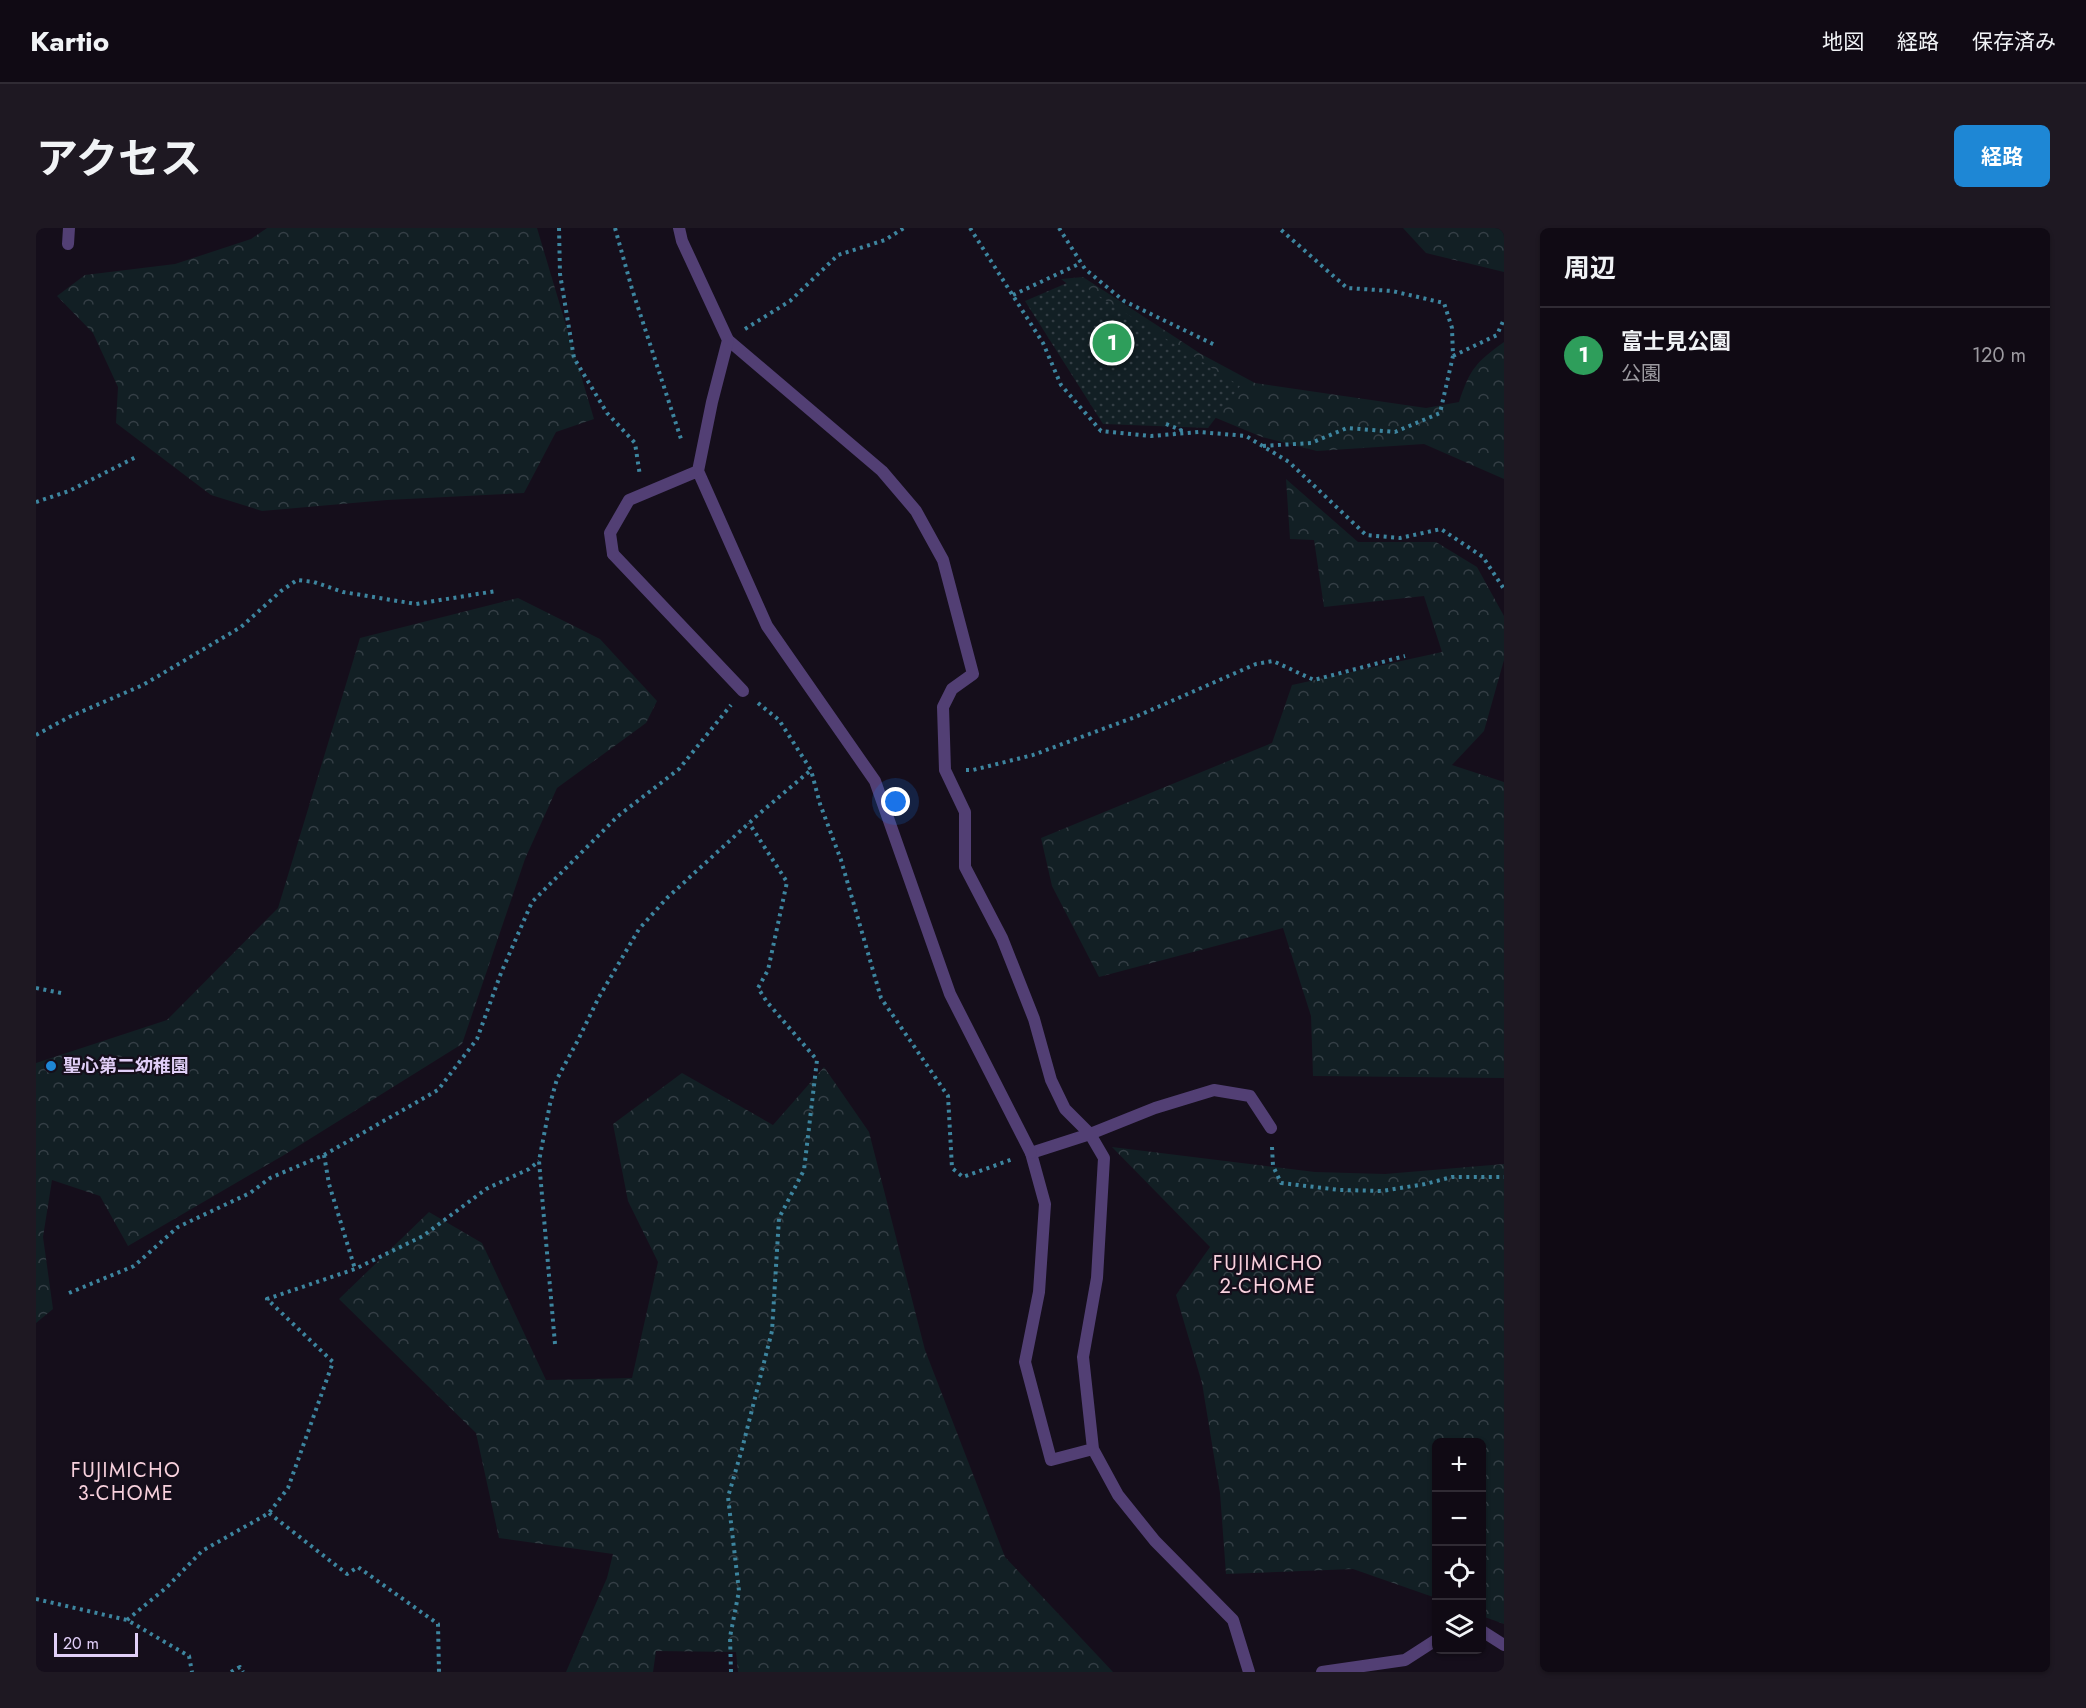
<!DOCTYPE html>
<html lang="ja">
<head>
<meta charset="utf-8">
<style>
	:root { --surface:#100a14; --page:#1e1822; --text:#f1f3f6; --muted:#9c9aa0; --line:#302b34; --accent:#1e87d5 }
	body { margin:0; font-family:Jost,"Noto Sans JP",sans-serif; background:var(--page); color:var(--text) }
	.controls { position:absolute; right:18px; bottom:18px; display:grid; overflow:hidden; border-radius:9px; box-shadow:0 2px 4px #0004 }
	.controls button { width:54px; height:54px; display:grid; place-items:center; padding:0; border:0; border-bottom:2px solid var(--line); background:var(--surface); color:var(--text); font:30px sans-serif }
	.scale { position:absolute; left:18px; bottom:15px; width:84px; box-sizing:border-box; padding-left:6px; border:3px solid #e1cff8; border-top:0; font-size:16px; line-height:21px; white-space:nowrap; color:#e1cff8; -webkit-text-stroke:4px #150e1b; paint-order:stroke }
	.you { position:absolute; left:860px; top:574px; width:21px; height:21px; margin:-15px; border:4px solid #fff; border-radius:50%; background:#1a73e8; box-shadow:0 0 0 9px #1a73e833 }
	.badge { display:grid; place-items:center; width:39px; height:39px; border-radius:50%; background:var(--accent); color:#fff; font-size:20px; font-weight:700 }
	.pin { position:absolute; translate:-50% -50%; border:3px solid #fff; box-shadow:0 2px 6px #0006 }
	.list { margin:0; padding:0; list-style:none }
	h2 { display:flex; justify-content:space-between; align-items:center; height:78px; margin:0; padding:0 24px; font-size:26px }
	h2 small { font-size:20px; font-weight:400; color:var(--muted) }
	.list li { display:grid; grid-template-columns:39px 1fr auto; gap:18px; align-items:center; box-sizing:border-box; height:96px; padding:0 24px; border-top:2px solid var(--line) }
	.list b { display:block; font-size:22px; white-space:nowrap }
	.list p { margin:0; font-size:20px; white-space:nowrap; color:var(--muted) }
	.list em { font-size:20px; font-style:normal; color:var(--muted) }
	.icon { flex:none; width:33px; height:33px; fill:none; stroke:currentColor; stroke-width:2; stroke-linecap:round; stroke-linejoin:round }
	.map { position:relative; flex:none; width:1468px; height:1444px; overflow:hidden; border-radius:9px }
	header { display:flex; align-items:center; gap:36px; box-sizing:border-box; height:84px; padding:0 30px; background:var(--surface); border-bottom:2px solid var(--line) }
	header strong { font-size:28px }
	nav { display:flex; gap:33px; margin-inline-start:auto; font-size:21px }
	.intro { display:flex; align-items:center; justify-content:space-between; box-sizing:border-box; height:144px; padding:0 36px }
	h1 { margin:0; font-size:42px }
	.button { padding:15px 27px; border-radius:9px; background:var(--accent); color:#fff; font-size:21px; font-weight:700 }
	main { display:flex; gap:36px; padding:0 36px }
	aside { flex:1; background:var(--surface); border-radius:9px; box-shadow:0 2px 4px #0004 }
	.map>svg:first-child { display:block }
	.forest { fill:url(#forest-crowns) }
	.park { fill:url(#park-dots) }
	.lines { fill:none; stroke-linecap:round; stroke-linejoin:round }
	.path { stroke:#3d859f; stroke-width:4; stroke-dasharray:3 4.5; stroke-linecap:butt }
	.lane { stroke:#523f74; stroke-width:12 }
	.street { stroke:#523f74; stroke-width:12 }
	.poi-dot { fill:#1e87d5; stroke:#150e1b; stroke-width:2 }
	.labels { text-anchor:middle; stroke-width:4.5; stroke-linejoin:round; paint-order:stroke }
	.poi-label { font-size:18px; font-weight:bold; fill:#e1cff8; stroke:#150e1b; text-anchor:start }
	.neighbourhood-label { font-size:20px; letter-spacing:1.5px; fill:#f8d1dd; stroke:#150e1b }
</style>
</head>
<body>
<header>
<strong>Kartio</strong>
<nav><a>地図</a><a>経路</a><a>保存済み</a></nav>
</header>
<div class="intro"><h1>アクセス</h1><a class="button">経路</a></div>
<main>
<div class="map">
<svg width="1468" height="1444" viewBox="0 0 1468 1444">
	<defs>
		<pattern id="forest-crowns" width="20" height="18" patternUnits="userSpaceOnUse" patternTransform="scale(1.5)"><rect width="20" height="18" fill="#121f24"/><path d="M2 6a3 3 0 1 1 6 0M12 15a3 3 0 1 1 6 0" fill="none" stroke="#343e45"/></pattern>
		<pattern id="park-dots" width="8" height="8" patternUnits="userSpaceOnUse" patternTransform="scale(1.5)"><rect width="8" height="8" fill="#121f24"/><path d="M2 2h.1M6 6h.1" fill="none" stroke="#343e45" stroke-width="1.8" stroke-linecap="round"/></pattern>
	</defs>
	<rect width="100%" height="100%" fill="#150e1b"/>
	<path class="forest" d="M 231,0 L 501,0 L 558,191 L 520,204 L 488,265 L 351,272 L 226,283 L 175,267 L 80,195 L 82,159 L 57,105 L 21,68 L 49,47 L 139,36 L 215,11 Z
		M 1367,0 L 1468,0 L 1468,44 L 1390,25 Z
		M 1047,49 L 1165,126 L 1219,155 L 1390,180 L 1423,174 C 1434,141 1440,134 1468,114 L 1468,251 L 1388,216 L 1281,223 L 1226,209 L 1168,185 L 1164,158 L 1025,51 Z
		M 1250,251 L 1322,314 L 1400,314 L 1441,339 L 1468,388 L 1468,432 L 1448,503 L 1416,537 L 1468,554 L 1468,850 L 1277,848 L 1275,788 L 1247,700 L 1063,749 L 1016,658 L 1005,610 L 1236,515 L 1256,457 L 1406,424 L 1388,368 L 1288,379 L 1278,312 L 1254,311 Z
		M 482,370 L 564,411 L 621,473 L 610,495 L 521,560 L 489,631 L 426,816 L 248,927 L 92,1018 L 64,968 L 16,952 L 7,1009 L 17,1081 L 0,1095 L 0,835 L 131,792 L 242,680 L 324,410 Z
		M 788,839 L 833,904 L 889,1122 L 969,1329 L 1077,1444 L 702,1444 L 700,1424 L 620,1423 L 617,1444 L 530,1444 L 571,1350 L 577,1326 L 463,1310 L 440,1205 L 303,1071 L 393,984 L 446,1015 L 510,1152 L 596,1150 L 622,1034 L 592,973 L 577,896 L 646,845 L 737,897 Z
		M 1076,919 L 1279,944 L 1349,946 L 1468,936 L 1468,1396 L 1446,1388 L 1446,1214 L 1400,1214 L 1400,1370 L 1317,1341 L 1190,1346 L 1184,1265 L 1166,1155 L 1140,1067 L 1174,1019 Z"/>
	<path class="park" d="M 1038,52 L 1204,158 L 1172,200 L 1067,196 L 989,73 Z"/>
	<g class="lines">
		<path class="path" d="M 523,0 L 524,46 L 538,130 L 571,185 L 599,215 L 604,248
			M 579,0 L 596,61 L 646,214
			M 934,0 L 1007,115 L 1025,157 L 1065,203 L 1115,208 L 1163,204 L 1210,208 L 1253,234 L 1330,307 L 1364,310 L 1405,301 L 1447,329 L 1468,361
			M 1023,0 L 1049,41 L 1088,73 L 1181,118
			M 977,67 L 1045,35
			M 709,101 L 754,73 L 802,27 L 849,12 L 868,0
			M 1417,128 L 1461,107 L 1468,91
			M 1130,196 L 1145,202 L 1139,205
			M 1227,218 L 1275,215 L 1311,200 L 1359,204 L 1404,185 L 1417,128 L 1416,100 L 1408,75 L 1356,63 L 1311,60 L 1243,0
			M 0,274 L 33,263 L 102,228
			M 722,475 L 743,492 L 775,542 L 784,576 L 805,632 L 845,770 L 912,868 L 916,940 L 927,949 L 977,931
			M 0,507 L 33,489 L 107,457 L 205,399 L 245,363 L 261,352 L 278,354 L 307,364 L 380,376 L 460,363
			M 930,542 L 937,542 L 997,527 L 1099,489 L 1220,436 L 1237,433 L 1278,452 L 1369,428
			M 0,760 L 25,765
			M 1236,919 L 1237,938 L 1245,955 L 1304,962 L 1346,963 L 1389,956 L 1416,949 L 1468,949
			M 288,927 L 293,956 L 319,1041
			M 33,1065 L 98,1038 L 142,999 L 214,965 L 234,950 L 288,927 L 402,862 L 441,811 L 465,745 L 496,674 L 582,588 L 643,541 L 695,477
			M 519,1116 L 503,933 L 514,876 L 521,851 L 542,812 L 563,769 L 603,701 L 631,670 L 724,585 L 775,542
			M 233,1285 L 311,1346 L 322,1339 L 402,1396 L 403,1444
			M 0,1371 L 91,1392 L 153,1428 L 156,1444
			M 91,1392 L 131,1359 L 166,1323 L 233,1285 L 252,1260 L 297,1134 L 231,1071 L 319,1041 L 387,1008 L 450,961 L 493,941 L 503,933
			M 195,1444 L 204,1439 L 207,1444
			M 695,1444 L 694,1409 L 703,1363 L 692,1269 L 706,1221 L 736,1103 L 743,990 L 768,942 L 781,832 L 731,774 L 722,760 L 732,742 L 751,654 L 713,595"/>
		<path class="lane" d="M 32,16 L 33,0
			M 692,112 L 846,243 L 880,283 L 907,332 L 937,446 L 916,461 L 907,479 L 909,542 L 929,584 L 929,639 L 966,710 L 998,791 L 1015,852 L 1029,881 L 1054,906 L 1119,880 L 1178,862 L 1214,868 L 1235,900
			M 577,326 L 707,463
			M 1057,1221 L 1015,1232 L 989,1134 L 1003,1064 L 1009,976 L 995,925 L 1054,906 L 1068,930 L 1061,1050 L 1047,1129 L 1057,1221 L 1082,1267 L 1119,1313 L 1197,1392 L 1213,1444
			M 1446,1403 L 1468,1417
			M 1286,1444 L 1369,1432 L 1400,1412"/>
		<path class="street" d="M 643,0 L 646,13 L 692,112 L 676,174 L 662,243 L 731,398 L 839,553 L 914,766 L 995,925
			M 577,326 L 574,305 L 593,272 L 662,243"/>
	</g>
	<circle class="poi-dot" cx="15" cy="838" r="6"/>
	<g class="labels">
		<g class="poi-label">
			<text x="27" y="844">聖心第二幼稚園</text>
		</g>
		<g class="neighbourhood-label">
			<text x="1232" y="1042">FUJIMICHO<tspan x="1232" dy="23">2-CHOME</tspan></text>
			<text x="90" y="1249">FUJIMICHO<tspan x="90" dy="23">3-CHOME</tspan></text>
		</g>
	</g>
</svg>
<div class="controls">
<button>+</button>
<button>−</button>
<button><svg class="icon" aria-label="locate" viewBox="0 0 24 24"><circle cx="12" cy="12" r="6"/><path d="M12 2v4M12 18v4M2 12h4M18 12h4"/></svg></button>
<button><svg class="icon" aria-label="layers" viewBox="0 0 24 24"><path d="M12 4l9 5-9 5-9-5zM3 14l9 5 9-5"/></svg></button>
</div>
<div class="scale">20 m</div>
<div class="you"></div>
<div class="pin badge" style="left:1076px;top:115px;background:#2e9e5b">1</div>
</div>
<aside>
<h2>周辺<small></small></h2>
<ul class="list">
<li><span class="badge" style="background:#2e9e5b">1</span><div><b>富士見公園</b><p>公園</p></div><em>120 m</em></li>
</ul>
</aside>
</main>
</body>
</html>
